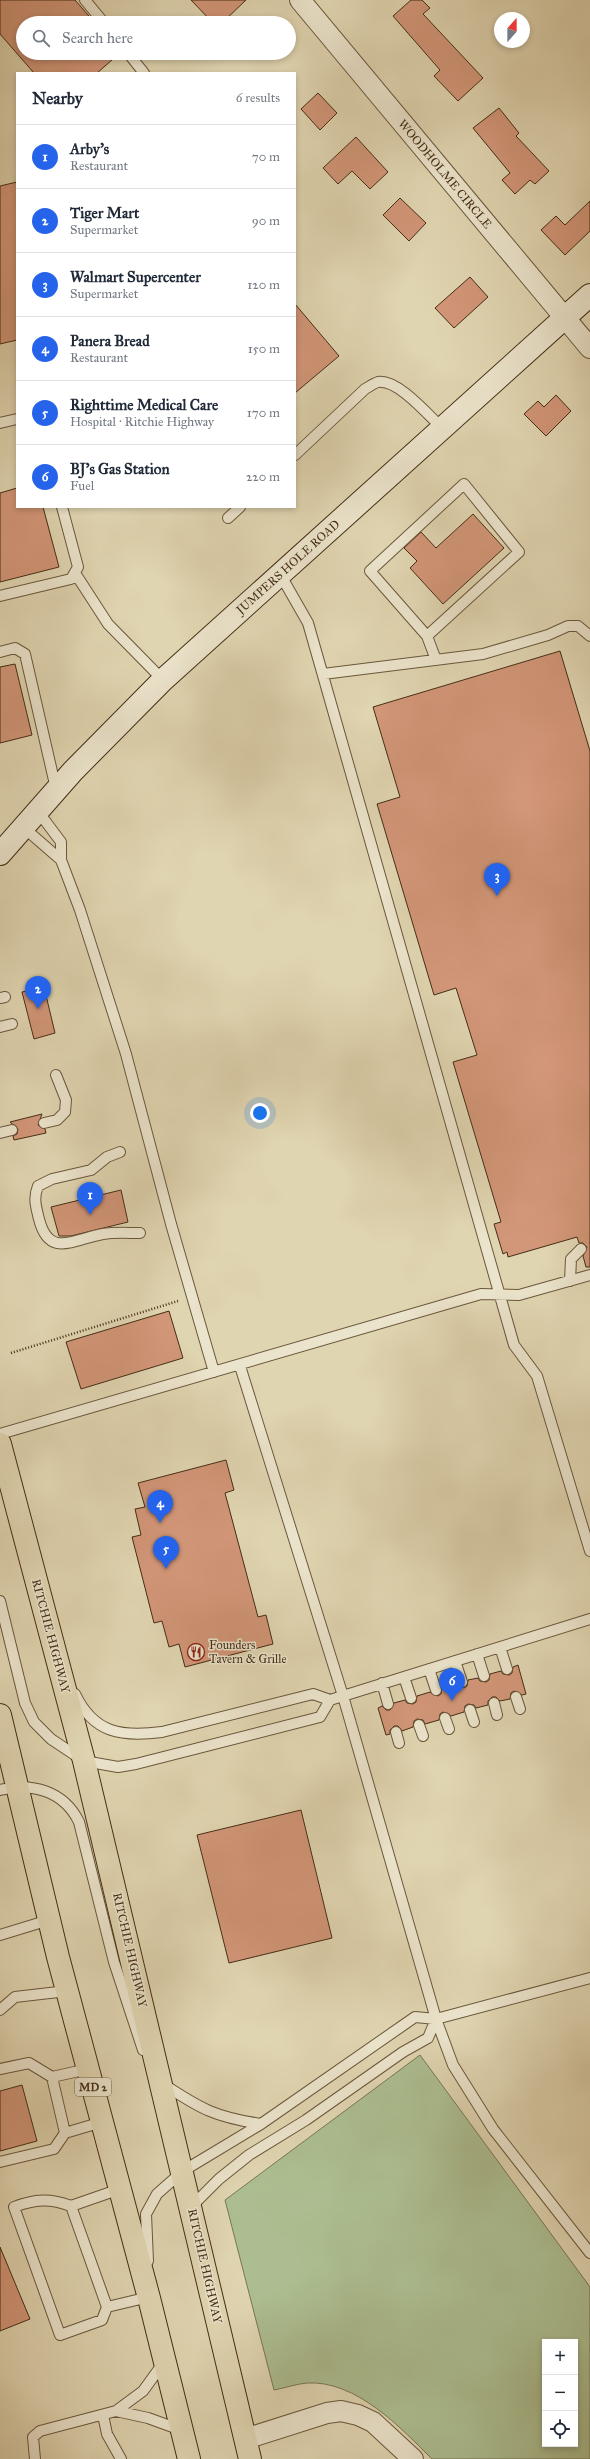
<!DOCTYPE html>
<html lang="en">
<head>
<meta charset="utf-8">
<style>
	:root { --surface:#fff; --page:#f6f6f7; --text:#1f2937; --muted:#747a83; --line:#e0e1e3; --accent:#2563eb }
	body { margin:0; font-family:"IM FELL Great Primer",serif; background:var(--page); color:var(--text) }
	.controls { position:absolute; right:12px; bottom:12px; display:grid; overflow:hidden; border-radius:0px; box-shadow:0 2px 6px #0003 }
	.controls button { width:36px; height:36px; display:grid; place-items:center; padding:0; border:0; border-bottom:1px solid var(--line); background:var(--surface); color:var(--text); font:20px sans-serif }
	.compass { position:absolute; left:494px; top:12px; width:36px; height:36px; border-radius:50%; background:var(--surface); box-shadow:0 2px 6px #0003; rotate:21deg }
	.you { position:absolute; left:260px; top:1113px; width:14px; height:14px; margin:-10px; border:3px solid #fff; border-radius:50%; background:#1a73e8; box-shadow:0 0 0 6px #1a73e833 }
	.badge { display:grid; place-items:center; width:26px; height:26px; border-radius:50%; background:var(--accent); color:#fff; font-size:13px; font-weight:700 }
	.pin { position:absolute; translate:-50% -33px; filter:drop-shadow(0 1px 2px #0008) }
	.pin::after { content:''; position:absolute; top:21px; width:14px; height:12px; background:inherit; clip-path:polygon(0 0,100% 0,50% 100%) }
	.list { margin:0; padding:0; list-style:none }
	h2 { display:flex; justify-content:space-between; align-items:center; height:52px; margin:0; padding:0 16px; font-size:17px }
	h2 small { font-size:13px; font-weight:400; color:var(--muted) }
	.list li { display:grid; grid-template-columns:26px 1fr auto; gap:12px; align-items:center; box-sizing:border-box; height:64px; padding:0 16px; border-top:1px solid var(--line) }
	.list b { display:block; font-size:15px; white-space:nowrap }
	.list p { margin:0; font-size:13px; white-space:nowrap; color:var(--muted) }
	.list em { font-size:13px; font-style:normal; color:var(--muted) }
	.icon { flex:none; width:22px; height:22px; fill:none; stroke:currentColor; stroke-width:2; stroke-linecap:round; stroke-linejoin:round }
	.map { position:relative; flex:none; width:590px; height:2459px; overflow:hidden }
	.search { position:absolute; background:var(--surface); box-shadow:0 2px 6px #0003; left:16px; top:16px; width:280px; height:44px; display:flex; align-items:center; gap:10px; box-sizing:border-box; padding:0 14px; border-radius:22px; color:var(--muted); font-size:15px }
	.panel { position:absolute; background:var(--surface); box-shadow:0 2px 6px #0003; left:16px; top:72px; width:280px; height:436px; border-radius:0px }
	.map>svg:first-child { display:block }
	.green { fill:#acbe91; stroke:#787653; fill-rule:evenodd }
	.building { fill:#d29678; stroke:#442d15 }
	.lines { fill:none; stroke-linecap:round; stroke-linejoin:round }
	.service-casing { stroke:#6b573c; stroke-width:12 }
	.minor-casing { stroke:#6b573c; stroke-width:22 }
	.secondary-casing { stroke:#442d15; stroke-width:24 }
	.primary-casing { stroke:#442d15; stroke-width:24 }
	.path { stroke:#442d15; stroke-width:2.5; stroke-dasharray:1 2; stroke-linecap:butt }
	.service { stroke:#ebe4cc; stroke-width:10 }
	.minor { stroke:#ebe4cc; stroke-width:20 }
	.secondary { stroke:#ebe4cc; stroke-width:22 }
	.primary { stroke:#e0d5b1; stroke-width:22 }
	.labels { text-anchor:middle; stroke-width:3; stroke-linejoin:round; paint-order:stroke }
	.shield { fill:#ebe4cc; stroke:#76644c; stroke-width:1 }
	.shield-label { font-size:11px; font-weight:bold; fill:#442d15 }
	.street-label { font-size:12px; fill:#442d15; stroke:#ebe4cc }
	.poi-label { font-size:12px; fill:#442d15; stroke:#ebe4cc; text-anchor:start }
</style>
</head>
<body>
<div class="map">
<svg width="590" height="2459" viewBox="0 0 590 2459">
	<rect width="100%" height="100%" fill="#e0d5b1"/>
	<filter id="stains"><feTurbulence type="fractalNoise" baseFrequency=".005" numOctaves="4"/><feColorMatrix values="0 0 0 0 .2 0 0 0 0 .09 0 0 0 0 .02 0 0 0 .5 -.17"/></filter>
	<radialGradient id="worn" r=".72"><stop offset=".6" stop-color="#630" stop-opacity="0"/><stop offset="1" stop-color="#630" stop-opacity=".3"/></radialGradient>
	<path class="green" d="M 420,2055 L 590,2287 L 590,2459 L 432,2459 C 401,2428 356,2380 307,2383 C 296,2384 285,2388 274,2390 L 225,2200 ZM 545,2342 L 575,2342 L 575,2444 L 545,2444 Z"/>
	<path class="building" d="M 0,0 L 75,0 L 95,23 L 23,23 L 23,53 L 120,53 L 97,73 L 34,73 L 0,34 Z
		M 191,0 L 246,0 L 222,23 L 213,23 Z
		M 411,0 L 422,0 L 430,8 L 423,14 L 483,78 L 458,101 L 434,76 L 440,70 L 393,16 Z
		M 318,93 L 337,113 L 320,130 L 301,109 Z
		M 499,108 L 519,133 L 516,136 L 549,171 L 535,184 L 530,180 L 515,194 L 502,180 L 510,173 L 473,128 Z
		M 356,137 L 388,172 L 370,189 L 352,171 L 338,184 L 323,168 Z
		M 17,182 L 17,340 L 0,344 L 0,186 Z
		M 400,198 L 426,223 L 409,241 L 383,215 Z
		M 590,201 L 590,231 L 565,255 L 541,230 L 556,216 L 565,225 Z
		M 470,277 L 488,297 L 454,328 L 435,308 Z
		M 295,304 L 339,356 L 295,393 Z
		M 556,395 L 571,411 L 546,436 L 524,414 L 538,401 L 544,407 Z
		M 17,488 L 17,507 L 43,507 L 59,567 L 0,582 L 0,493 Z
		M 473,514 L 504,548 L 443,604 L 410,568 L 417,561 L 404,548 L 421,532 L 436,548 Z
		M 560,651 L 590,751 L 590,1267 L 586,1267 L 583,1256 L 587,1247 L 583,1243 L 579,1243 L 577,1237 L 508,1257 L 507,1252 L 503,1254 L 494,1224 L 501,1222 L 453,1062 L 477,1055 L 456,988 L 434,995 L 377,804 L 400,797 L 373,707 Z
		M 15,664 L 32,735 L 0,743 L 0,667 Z
		M 44,987 L 55,1033 L 34,1039 L 22,992 Z
		M 42,1114 L 38,1125 L 45,1129 L 46,1133 L 14,1140 L 13,1136 L 17,1134 L 18,1129 L 10,1122 Z
		M 121,1190 L 128,1222 L 71,1236 L 59,1236 L 51,1207 Z
		M 169,1311 L 183,1358 L 81,1389 L 66,1342 Z
		M 226,1460 L 234,1490 L 225,1493 L 258,1617 L 266,1615 L 273,1644 L 185,1667 L 179,1644 L 169,1647 L 162,1621 L 154,1623 L 132,1537 L 141,1535 L 135,1509 L 145,1507 L 138,1483 Z
		M 518,1665 L 526,1694 L 522,1695 L 514,1691 L 511,1693 L 510,1699 L 500,1701 L 496,1697 L 492,1697 L 488,1701 L 488,1705 L 476,1708 L 474,1705 L 468,1704 L 465,1706 L 464,1712 L 451,1716 L 443,1712 L 440,1714 L 439,1720 L 425,1724 L 423,1720 L 417,1719 L 414,1721 L 413,1727 L 402,1731 L 398,1726 L 394,1726 L 390,1730 L 390,1734 L 386,1735 L 378,1708 L 382,1706 L 386,1710 L 390,1710 L 394,1703 L 405,1700 L 407,1703 L 413,1704 L 416,1702 L 417,1696 L 430,1692 L 438,1696 L 441,1694 L 442,1688 L 456,1684 L 464,1688 L 467,1686 L 468,1680 L 478,1678 L 480,1681 L 486,1682 L 489,1680 L 490,1674 L 501,1671 L 503,1674 L 509,1675 L 512,1673 L 513,1667 Z
		M 301,1810 L 332,1938 L 229,1963 L 197,1835 Z
		M 22,2085 L 37,2141 L 0,2151 L 0,2091 Z
		M 0,2247 L 30,2319 L 0,2331 Z"/>
	<g class="lines">
		<g class="service-casing">
			<path id="service" d="M 85,0 L 104,23
				M 128,53 L 144,73
				M 0,423 L 17,419
				M 295,455 L 365,389 C 369,387 374,383 378,382 C 398,379 428,415 442,428
				M 228,518 L 240,507
				M 75,573 L 108,624 L 163,680
				M 280,574 L 308,623 L 514,1345 L 537,1376 L 590,1551
				M 0,596 L 71,579 L 78,567 L 62,507
				M 427,636 L 370,571 L 464,484 L 519,552 L 427,636 L 436,660
				M 0,652 L 15,648 L 25,654 L 56,789
				M 323,674 L 483,654 L 548,635 L 568,626 L 578,626 L 590,636
				M 37,810 L 61,842 L 61,860 L 80,910 L 126,1054 L 171,1224 L 214,1372
				M 23,827 L 61,860
				M 0,998 L 5,997
				M 0,1027 L 12,1024
				M 44,1123 L 57,1120 L 65,1112 L 66,1100 L 56,1075
				M 0,1133 L 12,1130
				M 120,1152 L 107,1157 L 91,1170 L 52,1179 L 38,1186 C 33,1198 36,1207 39,1219 C 49,1259 74,1239 103,1234 C 114,1232 128,1233 140,1233
				M 570,1281 L 571,1259 L 581,1249
				M 240,1366 L 343,1696 L 436,2019 L 453,2065 L 493,2129 L 590,2253
				M 0,1434 L 481,1294 L 519,1295 L 590,1275
				M 0,1601 L 25,1703 L 34,1722 L 51,1739 L 84,1761 L 118,1767 L 136,1764 L 320,1717 L 330,1700
				M 500,1647 L 507,1669
				M 477,1654 L 484,1676
				M 455,1661 L 462,1682
				M 429,1669 L 436,1690
				M 404,1677 L 411,1698
				M 382,1683 L 388,1704
				M 75,1694 C 94,1734 122,1737 162,1732 L 313,1694 L 330,1700 L 590,1619
				M 516,1697 L 520,1709
				M 494,1703 L 497,1715
				M 470,1710 L 474,1722
				M 445,1718 L 449,1729
				M 419,1725 L 423,1736
				M 396,1732 L 399,1743
				M 0,1790 C 32,1782 64,1791 79,1822 L 114,1962 L 143,2050
				M 0,1935 L 49,1920
				M 0,2010 L 15,1997 L 67,1991
				M 0,2069 L 29,2063 L 52,2077 L 88,2069
				M 52,2077 L 65,2133
				M 163,2084 C 201,2109 215,2117 261,2124
				M 0,2162 L 54,2149 L 65,2133 L 102,2122
				M 120,2189 L 71,2206 L 107,2307 L 149,2297
				M 71,2206 C 50,2198 35,2199 14,2207 L 60,2335 L 102,2320 L 107,2307
				M 191,2207 L 219,2179 L 249,2155 L 306,2120 L 403,2052 L 428,2038 L 436,2019
				M 148,2261 L 146,2214 L 157,2194 L 183,2171 L 261,2124 L 415,2017 L 436,2019 L 590,1978
				M 164,2362 L 143,2391 L 116,2411 L 148,2418 L 181,2430
				M 103,2415 L 107,2434 L 121,2459
				M 35,2459 L 33,2437 L 40,2431 L 116,2411"/>
		</g>
		<g class="minor-casing">
			<path id="minor" d="M 300,0 L 590,348
				M 245,2439 L 327,2413 L 341,2411 L 358,2415 L 373,2422 L 413,2459"/>
		</g>
		<g class="secondary-casing">
			<path id="secondary" d="M 0,854 L 73,771 L 163,680 L 590,295"/>
		</g>
		<g class="primary-casing">
			<path id="primary" d="M 0,1444 L 84,1761 L 250,2459
				M 0,1715 L 58,1957 L 149,2298 L 189,2459"/>
		</g>
		<path class="path" d="M 11,1353 L 178,1301"/>
		<use href="#service" class="service"/>
		<use href="#minor" class="minor"/>
		<use href="#secondary" class="secondary"/>
		<use href="#primary" class="primary"/>
	</g>
	<defs>
		<g id="restaurant-ring" transform="scale(0.9)"><circle r="9.5" fill="#ebe4cc" stroke="#8f2418" stroke-width="1.5"/><path d="M-5-6h1v4h1v-4h1v4h1v-4h1v5L-1.5 .5V6h-2V.5L-5-1ZM5-6V6H3V1.5H1.5Q1.5-4 5-6Z" fill="#8f2418"/></g>
	</defs>
	<g fill-rule="evenodd">
		<use href="#restaurant-ring" x="196" y="1652"/>
	</g>
	<g class="labels">
		<rect class="shield" x="75" y="2078" width="36" height="18" rx="3"/>
		<g class="shield-label">
			<text x="93" y="2091">MD 2</text>
		</g>
		<g class="street-label">
			<text transform="translate(445 174) rotate(50)" y="4">WOODHOLME CIRCLE</text>
			<text transform="translate(288 567) rotate(-42)" y="4">JUMPERS HOLE ROAD</text>
			<text transform="translate(51 1636) rotate(75)" y="4">RITCHIE HIGHWAY</text>
			<text transform="translate(130 1950) rotate(77)" y="4">RITCHIE HIGHWAY</text>
			<text transform="translate(205 2266) rotate(77)" y="4">RITCHIE HIGHWAY</text>
		</g>
		<g class="poi-label">
			<text x="209" y="1649">Founders<tspan x="209" dy="14">Tavern &amp; Grille</tspan></text>
		</g>
	</g>
	<rect width="100%" height="100%" filter="url(#stains)"/>
	<rect width="100%" height="100%" fill="url(#worn)"/>
</svg>
<div class="controls">
<button>+</button>
<button>−</button>
<button><svg class="icon" aria-label="locate" viewBox="0 0 24 24"><circle cx="12" cy="12" r="6"/><path d="M12 2v4M12 18v4M2 12h4M18 12h4"/></svg></button>
</div>
<svg class="compass" viewBox="-18 -18 36 36"><path d="M0-13l5 13h-10z" fill="#e53935"/><path d="M0 13l5-13h-10z" fill="#747a83"/></svg>
<div class="you"></div>
<div class="pin badge" style="left:90px;top:1215px">1</div>
<div class="pin badge" style="left:38px;top:1009px">2</div>
<div class="pin badge" style="left:497px;top:896px">3</div>
<div class="pin badge" style="left:160px;top:1523px">4</div>
<div class="pin badge" style="left:166px;top:1569px">5</div>
<div class="pin badge" style="left:452px;top:1701px">6</div>
<div class="search"><svg class="icon" aria-label="search" viewBox="0 0 24 24"><circle cx="10" cy="10" r="6"/><path d="M15 15l6 6"/></svg>Search here</div>
<section class="panel">
<h2>Nearby<small>6 results</small></h2>
<ul class="list">
<li><span class="badge">1</span><div><b>Arby's</b><p>Restaurant</p></div><em>70 m</em></li>
<li><span class="badge">2</span><div><b>Tiger Mart</b><p>Supermarket</p></div><em>90 m</em></li>
<li><span class="badge">3</span><div><b>Walmart Supercenter</b><p>Supermarket</p></div><em>120 m</em></li>
<li><span class="badge">4</span><div><b>Panera Bread</b><p>Restaurant</p></div><em>150 m</em></li>
<li><span class="badge">5</span><div><b>Righttime Medical Care</b><p>Hospital · Ritchie Highway</p></div><em>170 m</em></li>
<li><span class="badge">6</span><div><b>BJ's Gas Station</b><p>Fuel</p></div><em>220 m</em></li>
</ul>
</section>
</div>
</body>
</html>
